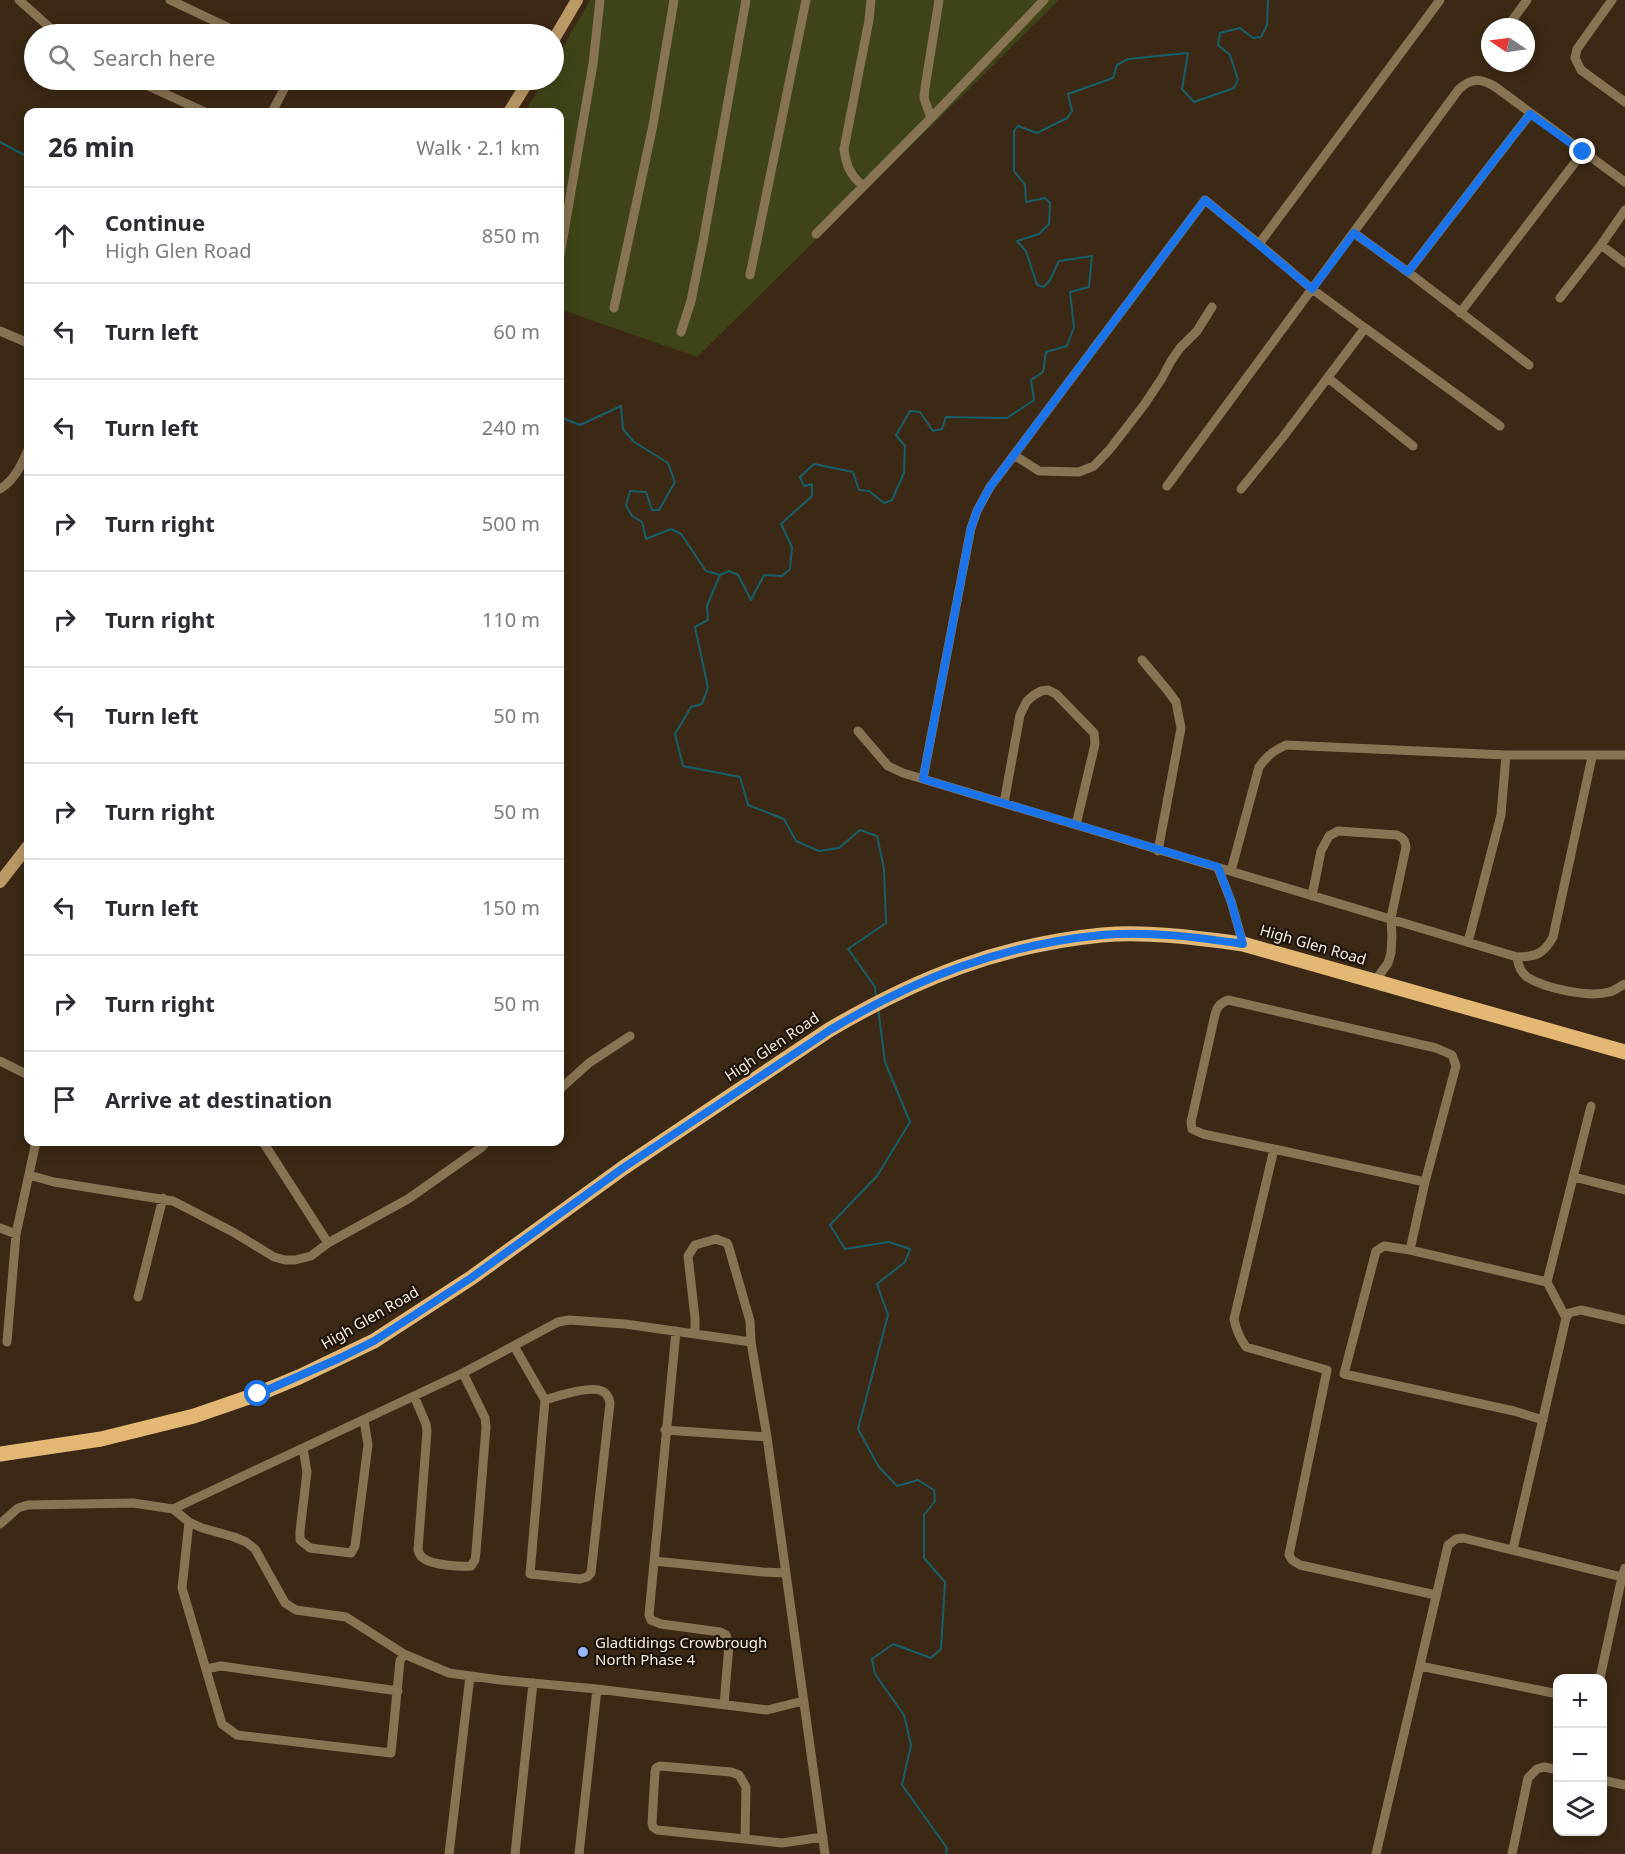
<!DOCTYPE html>
<html lang="en">
<head>
<meta charset="utf-8">
<style>
	:root { --surface:#fff; --page:#f2f2f3; --text:#2b2b33; --muted:#7c7c81; --line:#e1e1e2 }
	body { margin:0; font-family:"Noto Sans",sans-serif; background:var(--page); color:var(--text) }
	.controls { position:absolute; right:18px; bottom:18px; display:grid; overflow:hidden; border-radius:12px; box-shadow:0 3px 15px #0003 }
	.controls button { width:54px; height:54px; display:grid; place-items:center; padding:0; border:0; border-bottom:2px solid var(--line); background:var(--surface); color:var(--text); font:30px sans-serif }
	.compass { position:absolute; left:1481px; top:18px; width:54px; height:54px; border-radius:50%; background:var(--surface); box-shadow:0 3px 15px #0003; rotate:283deg }
	.stop { position:absolute; width:18px; height:18px; margin:-14px; border:4px solid #1a73e8; border-radius:50%; background:#fff }
	.stop.end { background:#1a73e8; border-color:#fff; box-shadow:0 2px 6px #0008 }
	.list { margin:0; padding:0; list-style:none }
	h2 { display:flex; justify-content:space-between; align-items:center; height:78px; margin:0; padding:0 24px; font-size:26px }
	h2 small { font-size:20px; font-weight:400; color:var(--muted) }
	.list li { display:grid; grid-template-columns:39px 1fr auto; gap:18px; align-items:center; box-sizing:border-box; height:96px; padding:0 24px; border-top:2px solid var(--line) }
	.list b { display:block; font-size:22px; white-space:nowrap }
	.list p { margin:0; font-size:20px; white-space:nowrap; color:var(--muted) }
	.list em { font-size:20px; font-style:normal; color:var(--muted) }
	.icon { flex:none; width:33px; height:33px; fill:none; stroke:currentColor; stroke-width:2; stroke-linecap:round; stroke-linejoin:round }
	.map { position:relative; flex:none; width:1625px; height:1854px; overflow:hidden }
	.search { position:absolute; background:var(--surface); box-shadow:0 3px 15px #0003; left:24px; top:24px; width:540px; height:66px; display:flex; align-items:center; gap:15px; box-sizing:border-box; padding:0 21px; border-radius:33px; color:var(--muted); font-size:22px }
	.panel { position:absolute; background:var(--surface); box-shadow:0 3px 15px #0003; left:24px; top:108px; width:540px; height:1038px; border-radius:12px }
	.map>svg:first-child { display:block }
	.green { fill:#3f4418 }
	.lines { fill:none; stroke-linecap:round; stroke-linejoin:round }
	.stream { stroke:#17606a; stroke-width:2 }
	.street { stroke:#887353; stroke-width:9 }
	.secondary { stroke:#bb9a66; stroke-width:12 }
	.primary { stroke:#e3b874; stroke-width:15 }
	.route { stroke:#1a73e8; stroke-width:8 }
	.poi-dot { fill:#96b6fd; stroke:#1d140b; stroke-width:2 }
	.labels { text-anchor:middle; stroke-width:4.5; stroke-linejoin:round; paint-order:stroke }
	.street-label { font-size:15px; fill:#f8ebdf; stroke:#1d140b }
	.poi-label { font-size:15px; fill:#f8ebdf; stroke:#1d140b; text-anchor:start }
</style>
</head>
<body>
<div class="map">
<svg width="1625" height="1854" viewBox="0 0 1625 1854">
	<rect width="100%" height="100%" fill="#3c2915"/>
	<path class="green" d="M 590,0 L 1059,0 L 697,357 L 560,309 L 560,112 L 525,112 L 544,80 L 554,80 L 554,63 Z"/>
	<g class="lines">
		<path class="stream" d="M 0,142 L 28,157
			M 560,417 L 580,425 L 621,406 L 623,429 L 634,442 L 668,463 L 675,482 L 659,510 L 652,510 L 646,492 L 630,491 L 626,505 L 632,516 L 642,522 L 646,539 L 671,529 L 681,534 L 706,571 L 720,575
			M 876,997 L 875,987 L 848,949 L 886,923 L 884,869 L 877,836 L 860,830 L 839,848 L 819,851 L 796,841 L 784,819 L 748,805 L 740,777 L 683,766 L 675,734 L 691,707 L 702,704 L 708,688 L 695,627 L 708,620 L 707,606 L 720,575 L 729,571 L 738,575 L 751,600 L 764,575 L 782,576 L 790,569 L 792,547 L 781,524 L 812,496 L 812,484 L 804,486 L 800,477 L 814,464 L 853,472 L 859,490 L 869,491 L 884,503 L 892,500 L 904,473 L 905,446 L 896,435 L 910,411 L 920,412 L 933,431 L 942,429 L 946,417 L 1007,418 L 1034,400 L 1031,380 L 1043,372 L 1046,352 L 1067,346 L 1074,327 L 1070,292 L 1089,287 L 1092,256 L 1059,261 L 1050,280 L 1044,287 L 1037,285 L 1026,251 L 1017,241 L 1039,234 L 1049,224 L 1050,203 L 1045,198 L 1026,202 L 1025,185 L 1014,171 L 1014,131 L 1018,126 L 1037,133 L 1067,118 L 1072,111 L 1068,94 L 1113,78 L 1117,65 L 1128,59 L 1188,53 L 1182,89 L 1194,102 L 1234,88 L 1238,80 L 1230,55 L 1218,45 L 1220,33 L 1240,28 L 1253,38 L 1261,37 L 1267,25 L 1268,0
			M 878,1008 L 885,1062 L 910,1122 L 877,1176 L 830,1225 L 845,1249 L 889,1242 L 910,1249 L 905,1262 L 877,1284 L 888,1315 L 858,1429 L 879,1467 L 897,1486 L 918,1480 L 934,1490 L 935,1501 L 924,1515 L 924,1558 L 945,1582 L 941,1649 L 931,1658 L 893,1644 L 872,1659 L 875,1674 L 904,1715 L 911,1745 L 902,1785 L 947,1848 L 946,1854"/>
		<path class="street" d="M 19,0 L 57,34
			M 170,0 L 242,34
			M 1612,0 L 1577,49 L 1575,58 L 1581,70 L 1625,102
			M 1508,26 L 1527,0
			M 135,80 L 205,112
			M 272,112 L 284,89 L 285,80
			M 931,118 L 924,98 L 925,88 L 939,0
			M 863,186 C 850,175 846,165 844,149 L 869,20 L 871,0
			M 1354,233 L 1408,272 L 1529,365
			M 816,234 L 931,118 L 1044,0
			M 1601,245 L 1625,263
			M 560,255 L 593,64 L 600,0
			M 1408,272 L 1530,114
			M 750,275 L 806,0
			M 1560,298 L 1601,245 L 1625,210
			M 614,308 L 653,125 L 674,0
			M 1460,313 L 1583,152
			M 1365,328 L 1500,426
			M 0,331 L 28,343
			M 681,332 L 691,301 L 703,242 L 746,0
			M 1328,378 L 1413,446
			M 1014,455 L 1039,471 L 1079,472 L 1094,466 L 1110,449 L 1144,405 L 1162,378 L 1171,361 L 1180,348 L 1197,331 L 1212,307
			M 1167,486 L 1459,89 C 1472,78 1479,78 1494,86 L 1625,182
			M 0,489 C 15,480 21,465 28,450
			M 1241,489 L 1283,437 L 1365,328 L 1312,289 L 1259,244 L 1440,0
			M 1142,660 L 1168,691 L 1176,702 L 1181,728 L 1158,851
			M 858,731 L 888,766 L 903,773 L 1517,957 C 1535,957 1544,954 1553,937 L 1592,757
			M 923,779 L 971,528 L 977,511 L 990,487 L 1205,200 L 1259,244
			M 1004,803 L 1020,715 L 1027,701 L 1034,695 L 1041,691 L 1048,690 L 1056,694 L 1094,733 L 1095,744 L 1076,825
			M 1218,868 L 1231,901 L 1243,944
			M 1231,871 L 1259,767 C 1267,756 1273,751 1286,745 L 1506,755 L 1625,755
			M 1312,896 L 1321,851 L 1329,836 L 1338,831 L 1397,835 C 1403,838 1405,840 1406,847 L 1391,918 L 1392,936 L 1391,953 L 1388,963 L 1375,981
			M 1468,942 L 1501,815 L 1506,755
			M 1517,957 C 1518,965 1520,972 1527,977 C 1544,988 1589,998 1609,992 C 1614,991 1620,986 1625,984
			M 0,1061 L 28,1075
			M 560,1089 L 589,1063 L 630,1036
			M 263,1142 L 328,1243
			M 1274,1149 L 1425,1182
			M 29,1175 L 54,1182 L 173,1201 L 233,1232 L 274,1257 L 285,1260 L 295,1260 L 311,1256 L 328,1243 L 408,1199 L 482,1147 L 486,1142
			M 1574,1177 L 1625,1190
			M 0,1228 L 16,1234
			M 1410,1250 L 1547,1282
			M 138,1297 L 163,1198
			M 1566,1318 L 1547,1282 L 1591,1106
			M 676,1331 L 649,1615 L 651,1620 L 661,1624 L 720,1632 L 726,1635 L 729,1644 L 724,1705
			M 695,1333 L 695,1318 L 688,1256 L 695,1245 L 716,1239 L 727,1243 L 729,1248 L 750,1321 L 751,1342
			M 7,1342 L 16,1234 L 36,1142
			M 514,1346 L 545,1400 L 530,1574 L 580,1579 L 587,1577 L 591,1573 L 592,1564 L 610,1403 C 609,1398 607,1393 602,1391 C 590,1385 557,1396 545,1400
			M 414,1396 L 426,1424 L 427,1431 L 418,1550 C 419,1554 420,1556 423,1558 C 431,1565 461,1567 471,1566 L 475,1560 L 476,1552 L 486,1427 L 485,1418 L 463,1373
			M 665,1430 L 767,1437
			M 303,1448 L 307,1472 L 300,1531 L 300,1540 L 310,1548 L 351,1553 L 355,1546 L 368,1445 L 364,1420
			M 173,1509 L 189,1522 L 202,1528 L 234,1537 L 246,1542 L 255,1549 L 285,1603 L 296,1610 L 346,1617 L 404,1654 L 449,1673 L 500,1680 L 597,1689 L 767,1710 L 803,1701
			M 189,1522 L 182,1588 L 222,1724 L 237,1735 L 391,1753 L 400,1661 L 404,1654
			M 0,1524 L 18,1508 L 28,1505 L 133,1503 L 173,1509 L 463,1373 L 558,1322 L 569,1320 L 625,1324 L 751,1342 L 767,1437 L 825,1854
			M 1513,1549 L 1566,1318 L 1569,1313 L 1581,1310 L 1625,1320
			M 654,1561 L 763,1572 L 785,1573
			M 1436,1595 L 1300,1565 L 1292,1560 L 1289,1555 L 1327,1370 L 1246,1347 C 1239,1337 1236,1330 1234,1319 L 1274,1149 L 1203,1134 L 1192,1129 L 1191,1122 L 1214,1019 C 1216,1009 1218,1004 1228,1000 L 1436,1048 L 1452,1055 L 1456,1066 L 1425,1182 L 1410,1250 L 1384,1246 L 1376,1251 L 1344,1374 L 1514,1411 L 1543,1420
			M 1420,1666 L 1558,1694
			M 206,1669 L 221,1666 L 398,1691
			M 1600,1678 L 1622,1577 L 1625,1568
			M 660,1766 L 731,1772 L 739,1775 L 746,1787 L 745,1839 L 657,1830 L 653,1827 L 652,1823 L 655,1772 L 656,1768 Z
			M 1602,1780 L 1625,1785
			M 745,1839 L 782,1843 L 823,1837
			M 449,1854 L 470,1676
			M 515,1854 L 533,1683
			M 579,1854 L 597,1689
			M 1376,1854 L 1448,1545 L 1456,1539 L 1463,1538 L 1622,1577
			M 1512,1854 L 1528,1778 L 1537,1769 L 1544,1767 L 1558,1770"/>
		<path class="secondary" d="M 554,39 L 577,0
			M 509,112 L 529,80
			M 0,882 L 28,846"/>
		<path class="primary" d="M 0,1454 L 101,1439 L 194,1416 L 258,1394 L 299,1377 L 374,1341 L 471,1278 L 623,1168 L 829,1030 C 917,978 1000,945 1102,935 C 1149,931 1197,938 1243,944 L 1625,1052"/>
	</g>
	<g class="lines">
		<path class="route" d="M 258,1394 L 340,1358 L 374,1341 L 402,1323 L 471,1278 L 623,1168 L 830,1030 C 917,978 1000,945 1102,935 C 1149,931 1197,937 1243,944 L 1231,901 L 1218,867 L 923,779 L 971,528 L 977,511 L 990,487 L 1205,200 L 1312,289 L 1354,233 L 1408,272 L 1530,114 L 1583,152"/>
	</g>
	<circle class="poi-dot" cx="583" cy="1652" r="6"/>
	<g class="labels">
		<g class="street-label">
			<text transform="translate(1313 945) rotate(16)" y="5">High Glen Road</text>
			<text transform="translate(772 1047) rotate(-34)" y="5">High Glen Road</text>
			<text transform="translate(370 1318) rotate(-30)" y="5">High Glen Road</text>
		</g>
		<g class="poi-label">
			<text x="595" y="1648">Gladtidings Crowbrough<tspan x="595" dy="17">North Phase 4</tspan></text>
		</g>
	</g>
</svg>
<div class="controls">
<button>+</button>
<button>−</button>
<button><svg class="icon" aria-label="layers" viewBox="0 0 24 24"><path d="M12 4l9 5-9 5-9-5zM3 14l9 5 9-5"/></svg></button>
</div>
<svg class="compass" viewBox="-18 -18 36 36"><path d="M0-13l5 13h-10z" fill="#e53935"/><path d="M0 13l5-13h-10z" fill="#7c7c81"/></svg>
<div class="stop" style="left:258px;top:1394px"></div>
<div class="stop end" style="left:1583px;top:152px"></div>
<div class="search"><svg class="icon" aria-label="search" viewBox="0 0 24 24"><circle cx="10" cy="10" r="6"/><path d="M15 15l6 6"/></svg>Search here</div>
<section class="panel">
<h2>26 min<small>Walk · 2.1 km</small></h2>
<ul class="list">
<li><svg class="icon" aria-label="ahead" viewBox="0 0 24 24"><path d="M12 20V5M6 11l6-6 6 6"/></svg><div><b>Continue</b><p>High Glen Road</p></div><em>850 m</em></li>
<li><svg class="icon" aria-label="left" viewBox="0 0 24 24"><path d="M17 20v-9H6M10 6l-5 5 5 5"/></svg><div><b>Turn left</b></div><em>60 m</em></li>
<li><svg class="icon" aria-label="left" viewBox="0 0 24 24"><path d="M17 20v-9H6M10 6l-5 5 5 5"/></svg><div><b>Turn left</b></div><em>240 m</em></li>
<li><svg class="icon" aria-label="right" viewBox="0 0 24 24"><path d="M7 20v-9h11M14 6l5 5-5 5"/></svg><div><b>Turn right</b></div><em>500 m</em></li>
<li><svg class="icon" aria-label="right" viewBox="0 0 24 24"><path d="M7 20v-9h11M14 6l5 5-5 5"/></svg><div><b>Turn right</b></div><em>110 m</em></li>
<li><svg class="icon" aria-label="left" viewBox="0 0 24 24"><path d="M17 20v-9H6M10 6l-5 5 5 5"/></svg><div><b>Turn left</b></div><em>50 m</em></li>
<li><svg class="icon" aria-label="right" viewBox="0 0 24 24"><path d="M7 20v-9h11M14 6l5 5-5 5"/></svg><div><b>Turn right</b></div><em>50 m</em></li>
<li><svg class="icon" aria-label="left" viewBox="0 0 24 24"><path d="M17 20v-9H6M10 6l-5 5 5 5"/></svg><div><b>Turn left</b></div><em>150 m</em></li>
<li><svg class="icon" aria-label="right" viewBox="0 0 24 24"><path d="M7 20v-9h11M14 6l5 5-5 5"/></svg><div><b>Turn right</b></div><em>50 m</em></li>
<li><svg class="icon" aria-label="arrive" viewBox="0 0 24 24"><path d="M6 21V4h12l-3 4 3 4H6"/></svg><div><b>Arrive at destination</b></div></li>
</ul>
</section>
</div>
</body>
</html>
